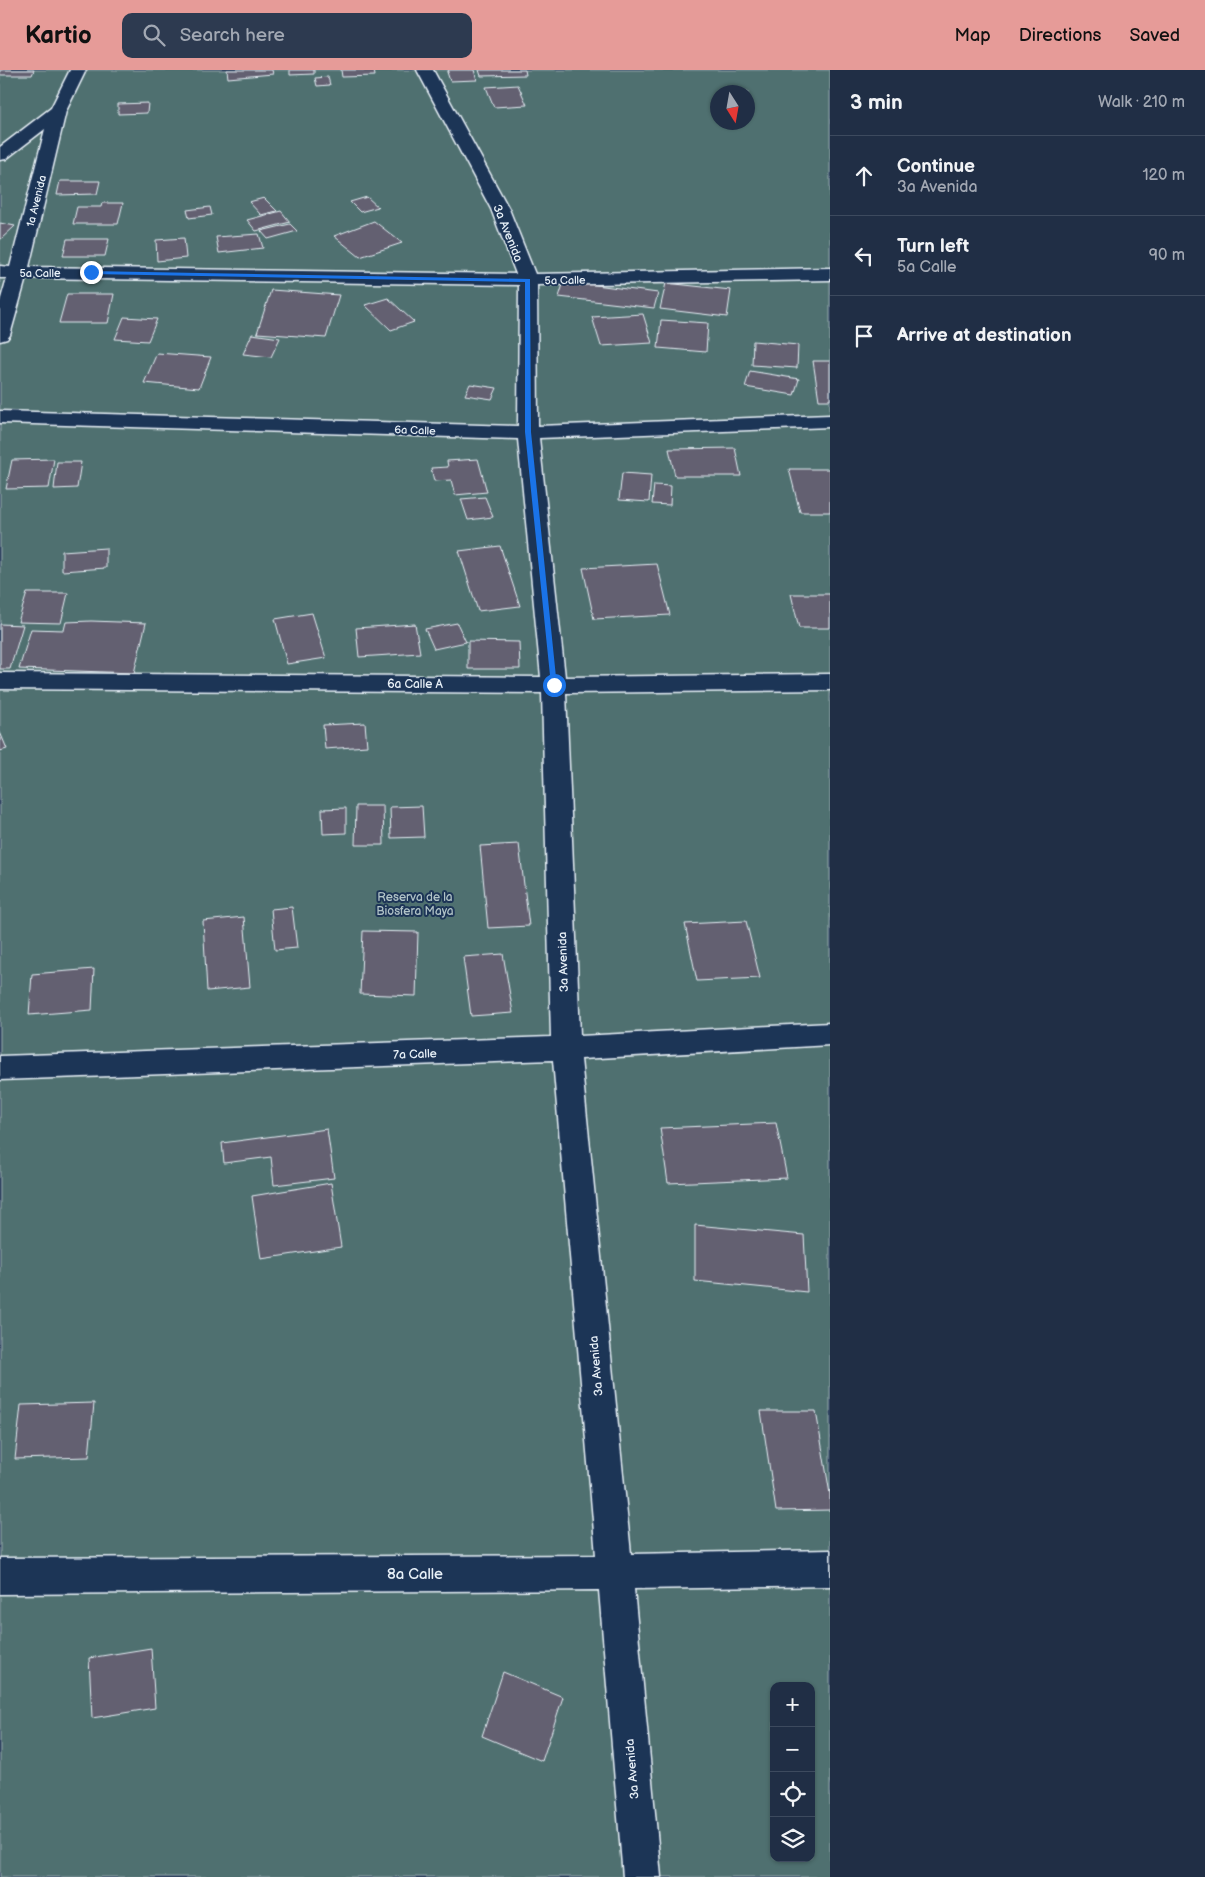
<!DOCTYPE html>
<html lang="en">
<head>
<meta charset="utf-8">
<style>
	:root { --surface:#202e45; --page:#2d3a50; --text:#f1f3f6; --muted:#a2a8b3; --line:#3d4a5e; --accent:#e69b98 }
	body { margin:0; font-family:"Balsamiq Sans",sans-serif; background:var(--page); color:var(--text) }
	.controls { position:absolute; right:15px; bottom:15px; display:grid; overflow:hidden; border-radius:10px; box-shadow:0 1px 4px #0004 }
	.controls button { width:45px; height:45px; display:grid; place-items:center; padding:0; border:0; border-bottom:1px solid var(--line); background:var(--surface); color:var(--text); font:25px sans-serif }
	.compass { position:absolute; left:710px; top:15px; width:45px; height:45px; border-radius:50%; background:var(--surface); box-shadow:0 1px 4px #0004; rotate:169deg }
	.stop { position:absolute; width:15px; height:15px; margin:-11px; border:4px solid #1a73e8; border-radius:50%; background:#fff }
	.stop.end { background:#1a73e8; border-color:#fff; box-shadow:0 1px 5px #0008 }
	.list { margin:0; padding:0; list-style:none }
	h2 { display:flex; justify-content:space-between; align-items:center; height:65px; margin:0; padding:0 20px; font-size:21px }
	h2 small { font-size:16px; font-weight:400; color:var(--muted) }
	.list li { display:grid; grid-template-columns:32px 1fr auto; gap:15px; align-items:center; box-sizing:border-box; height:80px; padding:0 20px; border-top:1px solid var(--line) }
	.list b { display:block; font-size:19px; white-space:nowrap }
	.list p { margin:0; font-size:16px; white-space:nowrap; color:var(--muted) }
	.list em { font-size:16px; font-style:normal; color:var(--muted) }
	.icon { flex:none; width:28px; height:28px; fill:none; stroke:currentColor; stroke-width:2; stroke-linecap:round; stroke-linejoin:round }
	.map { position:relative; flex:none; width:830px; height:1807px; overflow:hidden }
	header { display:flex; align-items:center; gap:30px; box-sizing:border-box; height:70px; padding:0 25px; background:var(--accent); color:#111 }
	header strong { font-size:24px }
	nav { display:flex; gap:28px; margin-inline-start:auto; font-size:18px }
	.search { width:350px; height:45px; background:var(--page); display:flex; align-items:center; gap:12px; box-sizing:border-box; padding:0 18px; border-radius:10px; color:var(--muted); font-size:19px }
	main { display:flex }
	aside { flex:1; background:var(--surface) }
	.map>svg:first-child { display:block }
	.green { fill:#4f6f6f; stroke:#9cb0b4; fill-rule:evenodd }
	.building { fill:#646071; stroke:#e8f1f8 }
	.lines { fill:none; stroke-linecap:round; stroke-linejoin:round }
	.street-casing { stroke:#e8f1f8; stroke-width:3 }
	.street { fill:#1d3557; fill-rule:evenodd }
	.route { fill:#1a73e8 }
	.labels { text-anchor:middle; stroke-width:4; stroke-linejoin:round; paint-order:stroke }
	.far-street-label { font-size:11px; fill:#e8f1f8; stroke:#1d3557 }
	.street-label { font-size:12px; fill:#e8f1f8; stroke:#1d3557 }
	.park-label { font-size:12px; fill:#b2c4c8; stroke:#1d3557 }
	.near-street-label { font-size:15px; fill:#e8f1f8; stroke:#1d3557 }
</style>
</head>
<body>
<header>
<strong>Kartio</strong>
<div class="search"><svg class="icon" aria-label="search" viewBox="0 0 24 24"><circle cx="10" cy="10" r="6"/><path d="M15 15l6 6"/></svg>Search here</div>
<nav><a>Map</a><a>Directions</a><a>Saved</a></nav>
</header>
<main>
<div class="map">
<svg width="830" height="1807" viewBox="0 0 830 1807">
	<rect width="100%" height="100%" fill="#2b3e5c"/>
	<filter id="ink" filterUnits="userSpaceOnUse"><feTurbulence type="fractalNoise" baseFrequency=".02" numOctaves="2"/><feDisplacementMap in="SourceGraphic" scale="10" xChannelSelector="R" yChannelSelector="G"/><feConvolveMatrix kernelMatrix="1 2 1 2 8 2 1 2 1" color-interpolation-filters="sRGB"/></filter>
	<g filter="url(#ink)">
		<path class="green" d="M 0,0 L 830,0 L 830,1807 L 0,1807 ZM 718,22 L 748,22 L 748,52 L 718,52 ZM 774,1616 L 811,1616 L 811,1788 L 774,1788 Z"/>
		<path class="building" d="M 0,0 L 34,0 L 32,5 L 0,5 Z
			M 227,0 L 272,0 L 273,4 L 228,8 Z
			M 290,0 L 314,0 L 314,4 L 290,5 Z
			M 341,0 L 374,0 L 375,6 L 342,7 Z
			M 448,0 L 474,0 L 477,10 L 450,11 L 447,2 L 449,2 Z
			M 479,0 L 525,0 L 526,5 L 481,6 Z
			M 328,7 L 330,15 L 317,16 L 315,8 Z
			M 518,15 L 527,35 L 494,37 L 486,17 Z
			M 148,33 L 147,43 L 118,44 L 118,34 Z
			M 60,111 L 100,111 L 97,124 L 57,125 Z
			M 367,127 L 378,137 L 360,142 L 350,132 Z
			M 264,128 L 277,141 L 261,145 L 249,132 Z
			M 102,133 L 123,133 L 118,154 L 73,154 L 77,137 L 101,137 Z
			M 210,137 L 212,145 L 189,148 L 187,140 Z
			M 281,141 L 290,152 L 256,161 L 247,150 Z
			M 374,151 L 402,173 L 360,187 L 334,166 Z
			M 0,153 L 15,156 L 0,170 Z
			M 290,154 L 297,161 L 268,169 L 261,161 Z
			M 259,164 L 263,178 L 219,183 L 216,167 Z
			M 184,168 L 186,188 L 157,191 L 156,170 Z
			M 67,169 L 109,169 L 105,186 L 63,186 Z
			M 564,211 L 658,223 L 654,238 L 559,227 Z
			M 666,213 L 731,220 L 727,247 L 660,239 Z
			M 271,220 L 339,225 L 326,268 L 257,263 Z
			M 67,224 L 114,224 L 108,253 L 59,253 Z
			M 388,228 L 414,252 L 391,260 L 365,235 Z
			M 643,244 L 652,273 L 601,276 L 592,247 Z
			M 124,247 L 157,249 L 148,271 L 115,269 Z
			M 661,250 L 708,253 L 706,282 L 658,278 Z
			M 252,264 L 280,268 L 271,287 L 243,284 Z
			M 753,271 L 798,275 L 797,298 L 752,295 Z
			M 157,283 L 211,287 L 199,318 L 144,313 Z
			M 813,291 L 830,291 L 830,330 L 819,330 Z
			M 750,301 L 799,309 L 794,325 L 745,317 Z
			M 470,314 L 497,318 L 492,329 L 465,325 Z
			M 735,378 L 741,406 L 675,406 L 669,379 Z
			M 54,389 L 49,418 L 6,419 L 12,390 Z
			M 478,389 L 487,422 L 455,425 L 451,410 L 434,411 L 431,398 L 448,397 L 447,391 Z
			M 57,392 L 81,392 L 77,418 L 54,419 Z
			M 789,399 L 830,399 L 830,442 L 800,442 Z
			M 622,403 L 651,405 L 649,432 L 619,430 Z
			M 654,415 L 671,416 L 670,435 L 652,434 Z
			M 485,427 L 493,447 L 468,450 L 461,429 Z
			M 500,476 L 520,536 L 478,541 L 459,481 Z
			M 106,478 L 106,498 L 62,501 L 62,481 Z
			M 657,494 L 670,545 L 594,549 L 583,498 Z
			M 27,523 L 68,523 L 61,553 L 18,552 Z
			M 791,524 L 830,524 L 830,558 L 799,558 Z
			M 312,543 L 326,588 L 287,594 L 275,549 Z
			M 91,551 L 146,553 L 134,603 L 19,599 L 31,559 L 64,560 L 66,552 Z
			M 457,553 L 466,572 L 434,579 L 425,559 Z
			M 0,554 L 23,555 L 10,599 L 0,599 Z
			M 415,554 L 420,583 L 359,587 L 356,558 Z
			M 468,571 L 519,572 L 520,599 L 468,599 Z
			M 365,653 L 367,676 L 325,679 L 323,655 Z
			M 0,662 L 7,679 L 0,681 Z
			M 356,736 L 383,736 L 384,775 L 355,775 Z
			M 422,736 L 424,767 L 391,768 L 390,737 Z
			M 346,738 L 346,763 L 323,764 L 322,739 Z
			M 519,774 L 529,856 L 488,858 L 480,776 Z
			M 292,837 L 297,878 L 275,880 L 271,839 Z
			M 244,847 L 250,917 L 207,921 L 203,851 Z
			M 746,851 L 760,908 L 697,911 L 685,854 Z
			M 363,861 L 418,862 L 416,926 L 360,924 Z
			M 503,884 L 513,943 L 471,946 L 463,887 Z
			M 94,899 L 92,940 L 29,945 L 32,904 Z
			M 776,1053 L 787,1108 L 668,1113 L 660,1058 Z
			M 327,1059 L 334,1108 L 274,1115 L 271,1087 L 224,1093 L 222,1073 Z
			M 331,1113 L 341,1177 L 261,1189 L 252,1126 Z
			M 695,1155 L 804,1165 L 807,1222 L 695,1211 Z
			M 94,1333 L 89,1387 L 15,1389 L 21,1335 Z
			M 761,1341 L 816,1341 L 830,1424 L 830,1440 L 776,1441 Z
			M 151,1578 L 155,1638 L 92,1648 L 89,1588 Z
			M 503,1602 L 563,1627 L 542,1691 L 482,1666 Z"/>
		<g class="lines">
			<g class="street-casing">
				<path id="street" d="M 70,0 L 86,0 L 66,41 L 29,197 L 516,204 L 491,139 L 417,0 L 433,0 L 509,139 L 535,204 L 830,198 L 830,210 L 537,215 L 538,356 L 830,345 L 830,357 L 539,368 L 565,607 L 830,604 L 830,620 L 566,623 L 580,966 L 830,953 L 830,975 L 581,989 L 631,1484 L 830,1480 L 830,1516 L 634,1519 L 661,1807 L 623,1807 L 599,1520 L 0,1524 L 0,1488 L 596,1485 L 553,990 L 0,1010 L 0,986 L 551,967 L 542,623 L 0,619 L 0,603 L 541,607 L 518,369 L 0,353 L 0,341 L 518,356 L 519,215 L 26,208 L 10,265 L 7,269 L 0,271 L 0,232 L 7,208 L 0,208 L 0,196 L 10,197 L 45,59 L 6,89 L 0,90 L 0,77 L 51,38 Z"/>
			</g>
			<use href="#street" class="street"/>
		</g>
	</g>
	<path class="route" d="M 89,201 L 530,209 L 531,362 L 557,617 L 551,615 L 525,362 L 525,212 L 91,204 Z"/>
	<g class="labels">
		<g class="far-street-label">
			<text transform="translate(36 131) rotate(-76)" y="4">1a Avenida</text>
			<text x="40" y="207">5a Calle</text>
			<text transform="translate(565 210) rotate(-1)" y="4">5a Calle</text>
			<text transform="translate(415 360) rotate(2)" y="4">6a Calle</text>
		</g>
		<g class="street-label">
			<text transform="translate(508 163) rotate(68)" y="4">3a Avenida</text>
			<text x="415" y="618">6a Calle A</text>
			<text transform="translate(563 892) rotate(-92)" y="4">3a Avenida</text>
			<text transform="translate(415 984) rotate(-2)" y="4">7a Calle</text>
			<text transform="translate(596 1296) rotate(-95)" y="4">3a Avenida</text>
			<text transform="translate(632 1699) rotate(-95)" y="4">3a Avenida</text>
		</g>
		<g class="park-label">
			<text x="415" y="831">Reserva de la<tspan x="415" dy="14">Biosfera Maya</tspan></text>
		</g>
		<g class="near-street-label">
			<text x="415" y="1509">8a Calle</text>
		</g>
	</g>
</svg>
<div class="controls">
<button>+</button>
<button>−</button>
<button><svg class="icon" aria-label="locate" viewBox="0 0 24 24"><circle cx="12" cy="12" r="6"/><path d="M12 2v4M12 18v4M2 12h4M18 12h4"/></svg></button>
<button><svg class="icon" aria-label="layers" viewBox="0 0 24 24"><path d="M12 4l9 5-9 5-9-5zM3 14l9 5 9-5"/></svg></button>
</div>
<svg class="compass" viewBox="-18 -18 36 36"><path d="M0-13l5 13h-10z" fill="#e53935"/><path d="M0 13l5-13h-10z" fill="#a2a8b3"/></svg>
<div class="stop" style="left:554px;top:615px"></div>
<div class="stop end" style="left:91px;top:202px"></div>
</div>
<aside>
<h2>3 min<small>Walk · 210 m</small></h2>
<ul class="list">
<li><svg class="icon" aria-label="ahead" viewBox="0 0 24 24"><path d="M12 20V5M6 11l6-6 6 6"/></svg><div><b>Continue</b><p>3a Avenida</p></div><em>120 m</em></li>
<li><svg class="icon" aria-label="left" viewBox="0 0 24 24"><path d="M17 20v-9H6M10 6l-5 5 5 5"/></svg><div><b>Turn left</b><p>5a Calle</p></div><em>90 m</em></li>
<li><svg class="icon" aria-label="arrive" viewBox="0 0 24 24"><path d="M6 21V4h12l-3 4 3 4H6"/></svg><div><b>Arrive at destination</b></div></li>
</ul>
</aside>
</main>
</body>
</html>
